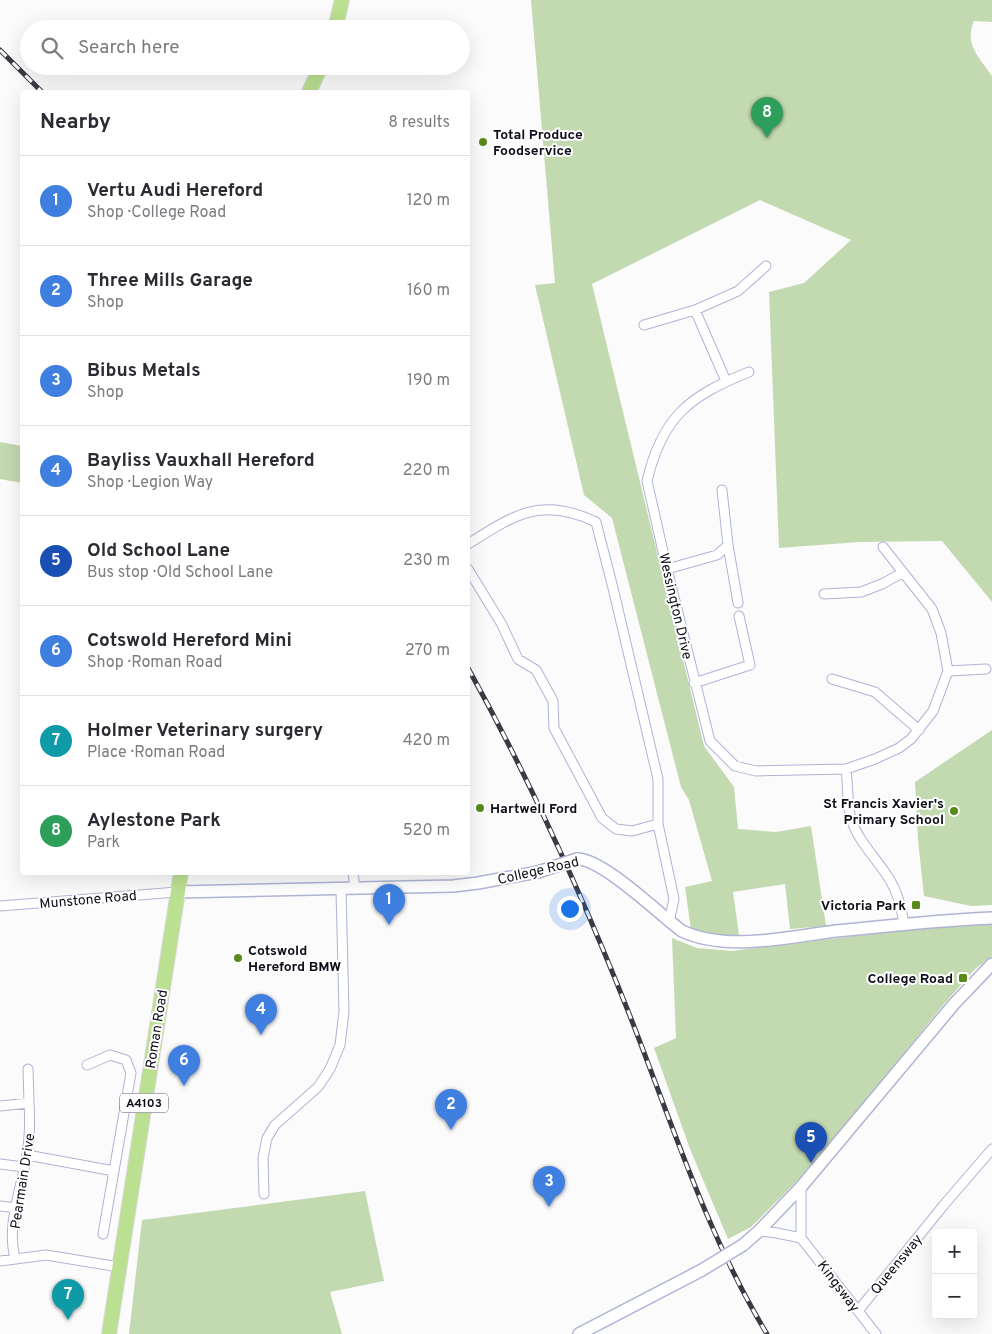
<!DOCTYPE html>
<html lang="en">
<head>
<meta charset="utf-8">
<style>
	:root { --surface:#fff; --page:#f7f7f7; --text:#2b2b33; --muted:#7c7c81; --line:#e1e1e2; --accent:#7c3aed }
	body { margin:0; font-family:Overpass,sans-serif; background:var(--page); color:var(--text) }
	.controls { position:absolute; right:15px; bottom:15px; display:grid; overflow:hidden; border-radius:5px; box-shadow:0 5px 20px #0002 }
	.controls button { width:45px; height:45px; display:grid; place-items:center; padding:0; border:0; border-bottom:1px solid var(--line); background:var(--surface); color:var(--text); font:25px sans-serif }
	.you { position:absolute; left:569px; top:908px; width:18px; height:18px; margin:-12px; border:4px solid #fff; border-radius:50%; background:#1a73e8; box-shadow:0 0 0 8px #1a73e833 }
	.badge { display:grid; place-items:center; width:32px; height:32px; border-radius:50%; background:var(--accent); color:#fff; font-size:16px; font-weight:700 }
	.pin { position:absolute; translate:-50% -41px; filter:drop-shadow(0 1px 2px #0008) }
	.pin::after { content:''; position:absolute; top:26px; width:18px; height:15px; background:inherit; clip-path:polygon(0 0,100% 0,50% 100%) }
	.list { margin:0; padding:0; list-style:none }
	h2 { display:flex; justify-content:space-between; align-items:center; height:65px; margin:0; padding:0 20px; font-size:21px }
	h2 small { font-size:16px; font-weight:400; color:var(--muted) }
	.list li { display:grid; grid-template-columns:32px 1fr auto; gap:15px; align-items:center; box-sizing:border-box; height:90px; padding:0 20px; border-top:1px solid var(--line) }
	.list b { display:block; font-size:19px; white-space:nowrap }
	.list p { margin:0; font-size:16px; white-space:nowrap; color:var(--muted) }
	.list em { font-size:16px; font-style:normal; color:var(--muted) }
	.icon { flex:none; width:28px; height:28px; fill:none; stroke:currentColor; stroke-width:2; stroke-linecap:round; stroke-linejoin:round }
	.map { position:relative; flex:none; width:992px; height:1334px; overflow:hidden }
	.search { position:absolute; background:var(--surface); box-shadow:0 5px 20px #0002; left:20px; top:20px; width:450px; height:55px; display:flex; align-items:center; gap:12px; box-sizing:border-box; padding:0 18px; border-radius:28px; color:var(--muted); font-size:19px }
	.panel { position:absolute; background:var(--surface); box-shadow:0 5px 20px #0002; left:20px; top:90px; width:450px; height:785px; border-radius:5px }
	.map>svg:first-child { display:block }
	.green { fill:#c3d9b0 }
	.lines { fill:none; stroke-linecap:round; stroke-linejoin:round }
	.minor-casing { stroke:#afb4d5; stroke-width:11 }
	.tertiary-casing { stroke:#afb4d5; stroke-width:14 }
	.primary-casing { stroke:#d8d8da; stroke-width:16 }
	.minor { stroke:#fff; stroke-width:9 }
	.tertiary { stroke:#fff; stroke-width:11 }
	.primary { stroke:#bce091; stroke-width:14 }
	.rail-casing { stroke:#393a43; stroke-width:5 }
	.rail { stroke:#fff; stroke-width:3; stroke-dasharray:9; stroke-linecap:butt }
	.tertiary-bridge-casing { stroke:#afb4d5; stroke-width:14; stroke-linecap:butt }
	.tertiary-bridge { stroke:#fff; stroke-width:11 }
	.poi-dot { fill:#5a891c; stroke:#fff; stroke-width:2 }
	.labels { text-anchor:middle; stroke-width:4; stroke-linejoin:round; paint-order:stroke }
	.shield { fill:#fff; stroke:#56565e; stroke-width:1 }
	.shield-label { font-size:12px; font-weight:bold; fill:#0d0e19 }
	.poi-label { font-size:14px; font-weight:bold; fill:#0d0e19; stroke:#fff; text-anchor:start }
	.street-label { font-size:14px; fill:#0d0e19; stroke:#fff }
</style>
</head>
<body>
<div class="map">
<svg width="992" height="1334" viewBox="0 0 992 1334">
	<rect width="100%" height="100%" fill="#fbfbfb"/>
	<path class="green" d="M 531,0 L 992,0 L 992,22 L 974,21 C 964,45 979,57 992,76 L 992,602 L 942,541 L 859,542 L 779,548 L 769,292 L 804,283 L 851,240 L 760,200 L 592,284 L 704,746 L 734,787 L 738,829 L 776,832 L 811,826 L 826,926 L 790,929 L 785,884 L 733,892 L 739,935 L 714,935 L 691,930 L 685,887 L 712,881 L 689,800 L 681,787 L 612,518 L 584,495 L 535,285 L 555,283 Z
		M 0,442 L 22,446 L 22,483 L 0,479 Z
		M 992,730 L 992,905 L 971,906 L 924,896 L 918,840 L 915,782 Z
		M 992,923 L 992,956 L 974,970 L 944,1004 L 862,1105 L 797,1181 L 751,1227 L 728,1239 L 690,1149 L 654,1048 L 676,1038 L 672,938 L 697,948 L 732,951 L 905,930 Z
		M 365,1191 L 384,1281 L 330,1292 L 342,1334 L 129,1334 L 142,1220 Z"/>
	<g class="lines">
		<g class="minor-casing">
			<path id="minor" d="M 695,310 L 738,291 L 766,266
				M 644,325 L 695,310 L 726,381
				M 749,372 C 689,396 662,417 647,481 L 667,569 L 710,741 L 735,766 L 756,771 L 846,769
				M 468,544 C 514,515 541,496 596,522 L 613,588 L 658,779 L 658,824 L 674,899 L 669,922
				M 728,545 L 738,603
				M 883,547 L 932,609 L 941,633 L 948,671 L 933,711 L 911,739 L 899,748 L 875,759 L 846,769 C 848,785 847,803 851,819 C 858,841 876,858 888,877 C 898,892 901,907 904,924
				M 468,569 L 501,623 L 518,659 L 536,670 L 553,701 L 554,728 L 602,818 L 616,829 L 632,831 L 658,824
				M 667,569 L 717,555 L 728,545 L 722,490
				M 824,594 L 861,592 L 882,584 L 902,573
				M 948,671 L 986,669
				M 832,679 L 875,692 L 919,730
				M 694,683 L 750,665 L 739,616
				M 353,872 L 355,889
				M 0,906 L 177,892
				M 87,1065 L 110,1055 L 126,1060 L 131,1073 L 103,1234
				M 0,1106 L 29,1103 L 28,1069
				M 27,1155 L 114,1171
				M 0,1164 L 24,1167
				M 801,1187 L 801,1238
				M 264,1194 L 263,1158 L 267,1138 L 275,1125 L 318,1087 L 330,1069 L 340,1045 L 344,1012 L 341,890
				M 0,1206 L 16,1208
				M 759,1231 L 777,1233 L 801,1238 L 876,1334
				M 15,1258 C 6,1225 22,1187 27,1154 C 30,1137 30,1120 29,1103
				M 0,1261 L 46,1255 L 119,1267
				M 858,1311 L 943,1206 L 992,1149"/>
		</g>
		<g class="tertiary-casing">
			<path id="tertiary" d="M 577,859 C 602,858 660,915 682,931 C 727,952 788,937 836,931 C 888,926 940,920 992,918
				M 177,892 L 453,886 L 478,883 L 538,872
				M 743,1245 L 759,1231 L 801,1187 L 954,1004 L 992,964
				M 579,1334 L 702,1270"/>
		</g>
		<g class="primary-casing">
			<path id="primary" d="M 335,29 L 342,0
				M 309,92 L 321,66
				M 109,1334 L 181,872"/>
		</g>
		<use href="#minor" class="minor"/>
		<use href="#tertiary" class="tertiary"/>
		<use href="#primary" class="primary"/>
		<g class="rail-casing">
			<path id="rail" d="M 0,50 L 42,92
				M 468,668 C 530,780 583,897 630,1016 C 672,1123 707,1235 767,1334"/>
		</g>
		<use href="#rail" class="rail"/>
		<g class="tertiary-bridge-casing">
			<path id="tertiary-bridge" d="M 538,872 L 577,859
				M 702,1270 L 743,1245"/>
		</g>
		<use href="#tertiary-bridge" class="tertiary-bridge"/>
	</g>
	<g class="poi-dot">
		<circle cx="483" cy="142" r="5"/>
		<circle cx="480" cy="808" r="5"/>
		<circle cx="954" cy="811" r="5"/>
		<rect x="911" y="900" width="10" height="10" rx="2.5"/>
		<circle cx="238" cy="958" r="5"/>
		<rect x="958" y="973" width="10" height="10" rx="2.5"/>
	</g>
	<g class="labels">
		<rect class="shield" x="120" y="1093.5" width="48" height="19" rx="4"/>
		<g class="shield-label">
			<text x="144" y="1107">A4103</text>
		</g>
		<g class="poi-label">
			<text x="493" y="139">Total Produce<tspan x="493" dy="16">Foodservice</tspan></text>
			<text x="944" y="808" text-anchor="end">St Francis Xavier's<tspan x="944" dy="16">Primary School</tspan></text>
			<text x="490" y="813">Hartwell Ford</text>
			<text x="906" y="910" text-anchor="end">Victoria Park</text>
			<text x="248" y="955">Cotswold<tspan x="248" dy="16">Hereford BMW</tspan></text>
			<text x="953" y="983" text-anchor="end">College Road</text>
		</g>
		<g class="street-label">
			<text transform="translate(676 606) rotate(77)" y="5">Wessington Drive</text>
			<text transform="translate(538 870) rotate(-13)" y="5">College Road</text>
			<text transform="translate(88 899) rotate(-5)" y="5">Munstone Road</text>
			<text transform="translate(156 1029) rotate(-81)" y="5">Roman Road</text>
			<text transform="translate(22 1181) rotate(-81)" y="5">Pearmain Drive</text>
			<text transform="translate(896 1264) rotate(-51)" y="5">Queensway</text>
			<text transform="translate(839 1286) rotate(53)" y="5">Kingsway</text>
		</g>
	</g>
</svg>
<div class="controls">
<button>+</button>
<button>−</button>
</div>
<div class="you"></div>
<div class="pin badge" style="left:389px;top:925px;background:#3f7fe0">1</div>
<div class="pin badge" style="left:451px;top:1130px;background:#3f7fe0">2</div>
<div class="pin badge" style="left:549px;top:1207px;background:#3f7fe0">3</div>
<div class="pin badge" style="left:261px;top:1035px;background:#3f7fe0">4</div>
<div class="pin badge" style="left:811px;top:1163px;background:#1a4fb4">5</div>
<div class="pin badge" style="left:184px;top:1086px;background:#3f7fe0">6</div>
<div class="pin badge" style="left:68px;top:1320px;background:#0f9aa8">7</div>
<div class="pin badge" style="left:767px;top:138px;background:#2e9e5b">8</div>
<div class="search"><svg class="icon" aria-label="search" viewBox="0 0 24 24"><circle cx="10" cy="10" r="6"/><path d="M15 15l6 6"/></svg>Search here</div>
<section class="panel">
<h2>Nearby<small>8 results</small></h2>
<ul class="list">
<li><span class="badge" style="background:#3f7fe0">1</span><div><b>Vertu Audi Hereford</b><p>Shop · College Road</p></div><em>120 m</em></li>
<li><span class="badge" style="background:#3f7fe0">2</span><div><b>Three Mills Garage</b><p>Shop</p></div><em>160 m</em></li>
<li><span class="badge" style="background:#3f7fe0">3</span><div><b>Bibus Metals</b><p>Shop</p></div><em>190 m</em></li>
<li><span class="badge" style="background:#3f7fe0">4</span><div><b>Bayliss Vauxhall Hereford</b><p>Shop · Legion Way</p></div><em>220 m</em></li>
<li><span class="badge" style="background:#1a4fb4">5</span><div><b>Old School Lane</b><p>Bus stop · Old School Lane</p></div><em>230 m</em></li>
<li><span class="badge" style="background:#3f7fe0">6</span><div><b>Cotswold Hereford Mini</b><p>Shop · Roman Road</p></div><em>270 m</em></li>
<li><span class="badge" style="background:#0f9aa8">7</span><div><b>Holmer Veterinary surgery</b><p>Place · Roman Road</p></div><em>420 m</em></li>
<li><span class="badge" style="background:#2e9e5b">8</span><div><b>Aylestone Park</b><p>Park</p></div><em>520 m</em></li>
</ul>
</section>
</div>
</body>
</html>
